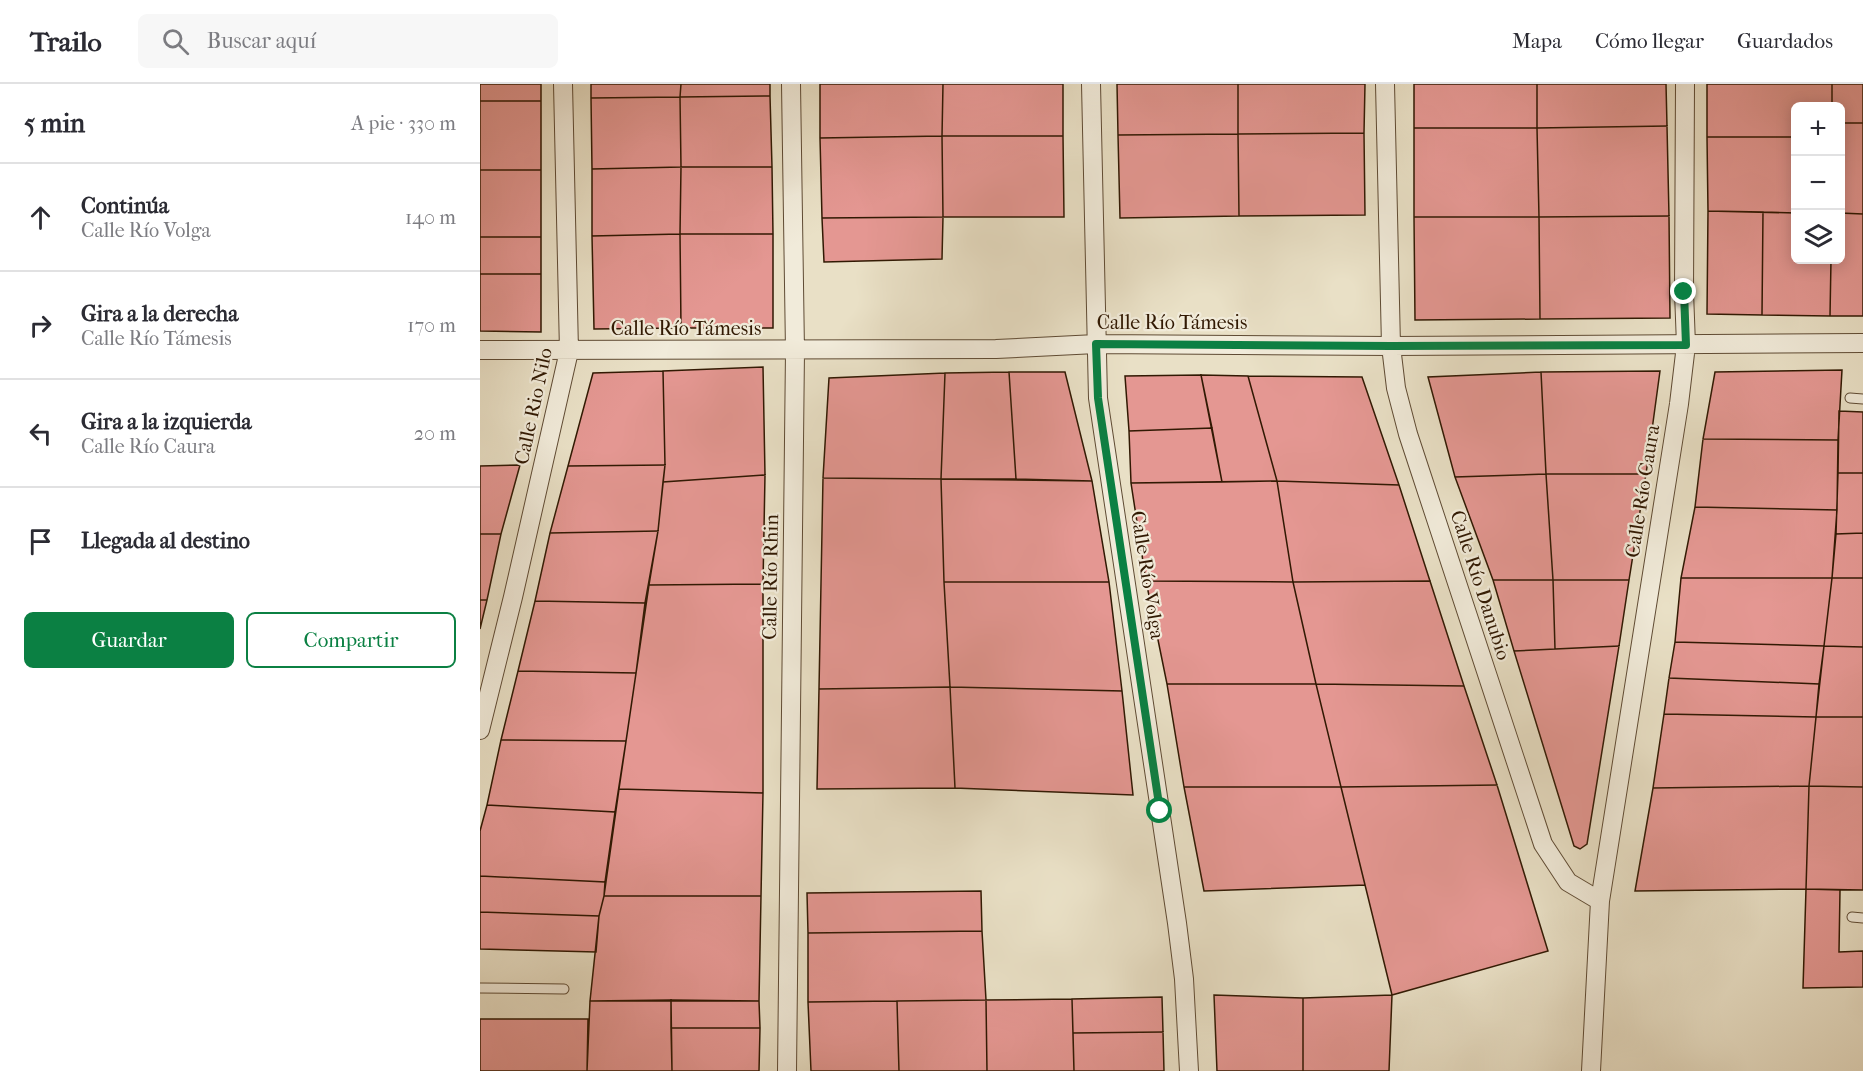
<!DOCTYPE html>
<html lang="es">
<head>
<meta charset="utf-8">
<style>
	:root { --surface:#fff; --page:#f7f7f7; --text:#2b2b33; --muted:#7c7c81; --line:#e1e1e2; --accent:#0b8043 }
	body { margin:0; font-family:"IM FELL French Canon",serif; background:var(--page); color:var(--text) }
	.controls { position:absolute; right:18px; top:18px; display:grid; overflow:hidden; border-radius:9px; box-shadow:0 3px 15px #0003 }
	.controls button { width:54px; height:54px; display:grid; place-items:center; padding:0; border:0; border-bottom:2px solid var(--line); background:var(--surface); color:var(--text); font:30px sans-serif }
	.stop { position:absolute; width:18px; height:18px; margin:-14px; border:4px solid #0b8043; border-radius:50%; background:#fff }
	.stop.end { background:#0b8043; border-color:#fff; box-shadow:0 2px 6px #0008 }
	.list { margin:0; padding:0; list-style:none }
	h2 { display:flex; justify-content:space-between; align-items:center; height:78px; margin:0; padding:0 24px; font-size:26px }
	h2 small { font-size:20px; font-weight:400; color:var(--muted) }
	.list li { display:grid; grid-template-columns:39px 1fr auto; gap:18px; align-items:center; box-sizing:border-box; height:108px; padding:0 24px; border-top:2px solid var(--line) }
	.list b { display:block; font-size:22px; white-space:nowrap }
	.list p { margin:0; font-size:20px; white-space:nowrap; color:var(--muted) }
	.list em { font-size:20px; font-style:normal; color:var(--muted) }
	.actions { display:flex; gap:12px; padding:18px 24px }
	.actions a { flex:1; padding:14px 0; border:2px solid var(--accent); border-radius:9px; text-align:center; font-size:21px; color:var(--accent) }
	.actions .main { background:var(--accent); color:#fff }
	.icon { flex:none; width:33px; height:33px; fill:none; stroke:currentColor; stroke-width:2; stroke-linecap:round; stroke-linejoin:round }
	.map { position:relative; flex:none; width:1383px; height:987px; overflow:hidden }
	header { display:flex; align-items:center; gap:36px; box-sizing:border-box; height:84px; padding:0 30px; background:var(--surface); border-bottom:2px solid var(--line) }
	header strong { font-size:28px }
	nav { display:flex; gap:33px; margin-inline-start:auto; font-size:21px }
	.search { width:420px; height:54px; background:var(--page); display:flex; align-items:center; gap:15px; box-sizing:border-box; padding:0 21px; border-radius:9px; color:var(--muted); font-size:22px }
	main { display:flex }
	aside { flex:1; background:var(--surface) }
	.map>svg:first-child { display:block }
	.building { fill:#e49792; stroke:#311903; stroke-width:1.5 }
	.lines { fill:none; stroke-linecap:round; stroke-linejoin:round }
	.service-casing { stroke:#5f4b34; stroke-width:11 }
	.minor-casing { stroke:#5f4b34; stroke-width:20 }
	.service { stroke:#f1ebda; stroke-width:9 }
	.minor { stroke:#f1ebda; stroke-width:18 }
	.route { stroke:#0b8043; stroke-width:8 }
	.labels { text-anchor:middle; stroke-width:4.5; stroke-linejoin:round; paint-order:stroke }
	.street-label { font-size:20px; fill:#311903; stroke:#f1ebda }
</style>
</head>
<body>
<header>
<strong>Trailo</strong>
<div class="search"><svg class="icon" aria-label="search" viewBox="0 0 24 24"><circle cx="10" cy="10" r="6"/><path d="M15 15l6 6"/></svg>Buscar aquí</div>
<nav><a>Mapa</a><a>Cómo llegar</a><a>Guardados</a></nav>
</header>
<main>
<aside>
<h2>5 min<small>A pie · 330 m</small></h2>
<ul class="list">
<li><svg class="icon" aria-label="ahead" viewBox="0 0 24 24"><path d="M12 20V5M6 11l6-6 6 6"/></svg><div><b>Continúa</b><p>Calle Río Volga</p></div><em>140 m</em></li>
<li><svg class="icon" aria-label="right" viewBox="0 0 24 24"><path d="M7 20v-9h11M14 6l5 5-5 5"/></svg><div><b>Gira a la derecha</b><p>Calle Río Támesis</p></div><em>170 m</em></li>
<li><svg class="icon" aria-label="left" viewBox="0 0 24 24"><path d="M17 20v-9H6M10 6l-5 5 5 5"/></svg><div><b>Gira a la izquierda</b><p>Calle Río Caura</p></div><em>20 m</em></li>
<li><svg class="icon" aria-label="arrive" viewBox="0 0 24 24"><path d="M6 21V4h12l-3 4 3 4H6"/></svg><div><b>Llegada al destino</b></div></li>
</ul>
<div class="actions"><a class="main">Guardar</a><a>Compartir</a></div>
</aside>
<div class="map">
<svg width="1383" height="987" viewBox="0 0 1383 987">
	<rect width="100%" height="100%" fill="#e9e0c6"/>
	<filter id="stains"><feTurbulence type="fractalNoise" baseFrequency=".00333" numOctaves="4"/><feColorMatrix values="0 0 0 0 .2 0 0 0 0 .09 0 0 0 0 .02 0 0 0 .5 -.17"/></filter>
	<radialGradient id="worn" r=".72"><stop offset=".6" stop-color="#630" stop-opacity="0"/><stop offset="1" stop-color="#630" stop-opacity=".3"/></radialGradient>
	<path class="building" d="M 0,0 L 61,0 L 61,17 L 0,17 Z
		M 111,0 L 201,0 L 200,13 L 111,14 Z
		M 201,0 L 290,0 L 290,12 L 200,13 Z
		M 340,0 L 463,0 L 462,52 L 340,54 Z
		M 463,0 L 583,0 L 583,52 L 462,52 Z
		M 637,0 L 758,0 L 758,50 L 638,51 Z
		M 758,0 L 885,0 L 884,49 L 758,50 Z
		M 934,0 L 1057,0 L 1057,44 L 934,44 Z
		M 1057,0 L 1186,0 L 1187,42 L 1057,44 Z
		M 1227,0 L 1352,0 L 1352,22 L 1316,22 L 1316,53 L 1227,53 Z
		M 1352,0 L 1383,0 L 1383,39 L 1360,39 L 1360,22 L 1352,22 Z
		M 290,12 L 292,83 L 201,83 L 200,13 Z
		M 200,13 L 201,83 L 112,85 L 111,14 Z
		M 0,17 L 61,17 L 61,86 L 0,86 Z
		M 1360,39 L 1383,39 L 1383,130 L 1360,129 Z
		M 1187,42 L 1189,132 L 1059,133 L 1057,44 Z
		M 934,44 L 1057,44 L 1059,133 L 934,133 Z
		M 884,49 L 885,131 L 759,132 L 758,50 Z
		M 758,50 L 759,132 L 640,134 L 638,51 Z
		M 462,52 L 463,133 L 342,134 L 340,54 Z
		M 462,52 L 583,52 L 584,133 L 463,133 Z
		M 1227,53 L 1316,53 L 1316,129 L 1228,127 Z
		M 201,83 L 292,83 L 293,150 L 200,150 Z
		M 201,83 L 200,150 L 112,152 L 112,85 Z
		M 0,86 L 61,86 L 61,153 L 0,153 Z
		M 1228,127 L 1283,128 L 1282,231 L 1227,230 Z
		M 1283,128 L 1316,129 L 1316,176 L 1351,176 L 1350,232 L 1282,231 Z
		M 1360,129 L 1383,130 L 1383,232 L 1350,232 L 1351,176 L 1360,176 Z
		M 1189,132 L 1190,234 L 1060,235 L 1059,133 Z
		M 463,133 L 462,175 L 344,178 L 342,134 Z
		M 934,133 L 1059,133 L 1060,235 L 935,236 Z
		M 200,150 L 201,244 L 114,245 L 112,152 Z
		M 200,150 L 293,150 L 293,244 L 201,244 Z
		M 0,153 L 61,153 L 61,190 L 0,190 Z
		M 0,190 L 61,190 L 61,248 L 0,247 Z
		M 283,283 L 285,391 L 183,398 L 185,381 L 183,287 Z
		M 1362,286 L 1358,356 L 1223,355 L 1235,288 Z
		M 183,287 L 185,381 L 88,382 L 113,289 Z
		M 1180,287 L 1166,390 L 1066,390 L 1061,288 Z
		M 529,288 L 585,288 L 612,397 L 536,395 Z
		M 529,288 L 536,395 L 461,395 L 465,289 Z
		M 1061,288 L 1066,390 L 975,393 L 948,293 Z
		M 465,289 L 461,395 L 343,394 L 349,294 Z
		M 721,291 L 732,344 L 649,347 L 645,292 Z
		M 721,291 L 768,292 L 797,397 L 742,398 Z
		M 768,292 L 882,293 L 919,401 L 797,397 Z
		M 1359,327 L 1383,328 L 1383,389 L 1358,389 Z
		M 732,344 L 742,398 L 651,399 L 649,347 Z
		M 1223,355 L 1358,356 L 1357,426 L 1215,423 Z
		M 40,381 L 21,450 L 0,450 L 0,382 Z
		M 185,381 L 178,447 L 70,449 L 88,382 Z
		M 1358,389 L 1383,389 L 1383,449 L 1356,450 Z
		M 1066,390 L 1166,390 L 1149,496 L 1073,496 Z
		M 1066,390 L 1073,496 L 1013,496 L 975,393 Z
		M 285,391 L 283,500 L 169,501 L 178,447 L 183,398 Z
		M 343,394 L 461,395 L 464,498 L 470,603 L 339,605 Z
		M 461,395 L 612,397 L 629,498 L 464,498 Z
		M 797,397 L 919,401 L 950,497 L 813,498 Z
		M 797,397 L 813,498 L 666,497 L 651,399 Z
		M 1215,423 L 1357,426 L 1352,494 L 1201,494 Z
		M 178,447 L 165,519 L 55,517 L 70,449 Z
		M 1383,449 L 1383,494 L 1352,494 L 1356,450 Z
		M 0,450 L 21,450 L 7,516 L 0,516 Z
		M 1201,494 L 1352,494 L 1344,562 L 1195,558 Z
		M 1352,494 L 1383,494 L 1383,563 L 1344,562 Z
		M 1013,496 L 1073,496 L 1075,565 L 1034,567 Z
		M 1073,496 L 1149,496 L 1139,562 L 1075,565 Z
		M 666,497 L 813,498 L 836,600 L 687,600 Z
		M 950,497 L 984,602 L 836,600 L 813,498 Z
		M 464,498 L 629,498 L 642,607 L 470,603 Z
		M 283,500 L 283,709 L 139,705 L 169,501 Z
		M 0,516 L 7,516 L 0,545 Z
		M 55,517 L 165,519 L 156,589 L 38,587 Z
		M 1195,558 L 1344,562 L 1339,600 L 1189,594 Z
		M 1139,562 L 1107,760 L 1100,765 L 1094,762 L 1034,567 Z
		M 1344,562 L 1383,563 L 1383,633 L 1336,633 Z
		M 38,587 L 156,589 L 146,657 L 21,656 Z
		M 1189,594 L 1339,600 L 1336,633 L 1184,630 Z
		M 687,600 L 836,600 L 861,703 L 704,703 Z
		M 836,600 L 984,602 L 1017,701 L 861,703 Z
		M 470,603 L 642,607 L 653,711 L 475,704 Z
		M 470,603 L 475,704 L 337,705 L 339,605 Z
		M 1184,630 L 1336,633 L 1329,702 L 1173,704 Z
		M 1336,633 L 1383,633 L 1383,703 L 1329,702 Z
		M 21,656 L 146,657 L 135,728 L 7,721 Z
		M 1017,701 L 1068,867 L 912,911 L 861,703 Z
		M 1329,702 L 1326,805 L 1155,807 L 1173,704 Z
		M 1329,702 L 1383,703 L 1383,806 L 1326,805 Z
		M 704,703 L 861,703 L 885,801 L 724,807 Z
		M 139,705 L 283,709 L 281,812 L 124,812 Z
		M 7,721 L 135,728 L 125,798 L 0,792 L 0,747 Z
		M 0,792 L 125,798 L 124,812 L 119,832 L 0,828 Z
		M 1326,805 L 1360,806 L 1359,868 L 1383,867 L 1383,903 L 1323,904 Z
		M 501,807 L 502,847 L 328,849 L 327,809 Z
		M 124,812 L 281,812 L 279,917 L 110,917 L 119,832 Z
		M 0,828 L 119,832 L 116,868 L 0,865 Z
		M 502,847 L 506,916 L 328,918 L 328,849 Z
		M 734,911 L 823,914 L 823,987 L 737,987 Z
		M 912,911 L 909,987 L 823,987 L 823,914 Z
		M 682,913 L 683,948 L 593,949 L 592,915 Z
		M 592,915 L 594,987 L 507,987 L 506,916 Z
		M 191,916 L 279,917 L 280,944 L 191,944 Z
		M 191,916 L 192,987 L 107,987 L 110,917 Z
		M 506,916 L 507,987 L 419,987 L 417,917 Z
		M 417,917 L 419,987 L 331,987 L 328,918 Z
		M 0,935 L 108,935 L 107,987 L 0,987 Z
		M 191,944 L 280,944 L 279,987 L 192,987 Z
		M 683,948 L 684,987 L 594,987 L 593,949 Z"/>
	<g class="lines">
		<g class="service-casing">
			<path id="service" d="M 1370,314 L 1383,315
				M 1372,833 L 1383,834
				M 0,904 L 84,905"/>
		</g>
		<g class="minor-casing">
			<path id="minor" d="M 611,0 L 618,314 L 697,839 L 704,895 L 709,987
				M 905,0 L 911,262 L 916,304 L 928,350 L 1063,760 L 1088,798 L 1120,817
				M 0,266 L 516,265 L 616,260 L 911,262 L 1383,259
				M 0,646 L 33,513 L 89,267 L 83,0
				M 307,987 L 315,267 L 311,0
				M 1111,987 L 1120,817 L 1199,320 L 1206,261 L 1204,208 L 1205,0"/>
		</g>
		<use href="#service" class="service"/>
		<use href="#minor" class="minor"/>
	</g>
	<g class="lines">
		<path class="route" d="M 680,727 L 618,314 L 616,260 L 911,262 L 1206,261 L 1204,208"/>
	</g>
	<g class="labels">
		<g class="street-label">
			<text x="692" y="245">Calle Río Támesis</text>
			<text x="206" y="251">Calle Río Támesis</text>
			<text transform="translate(53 322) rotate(-78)" y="7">Calle Rio Nilo</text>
			<text transform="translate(1162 407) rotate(-81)" y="7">Calle Río Caura</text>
			<text transform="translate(668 491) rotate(81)" y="7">Calle Río Volga</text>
			<text transform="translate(290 493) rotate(-89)" y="7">Calle Río Rhin</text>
			<text transform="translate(1001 501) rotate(72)" y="7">Calle Río Danubio</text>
		</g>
	</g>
	<rect width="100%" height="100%" filter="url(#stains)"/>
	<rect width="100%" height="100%" fill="url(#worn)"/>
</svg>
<div class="controls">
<button>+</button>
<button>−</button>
<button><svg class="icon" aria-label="layers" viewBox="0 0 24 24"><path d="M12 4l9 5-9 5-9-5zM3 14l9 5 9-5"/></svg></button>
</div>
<div class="stop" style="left:680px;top:727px"></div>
<div class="stop end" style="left:1204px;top:208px"></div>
</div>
</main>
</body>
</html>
